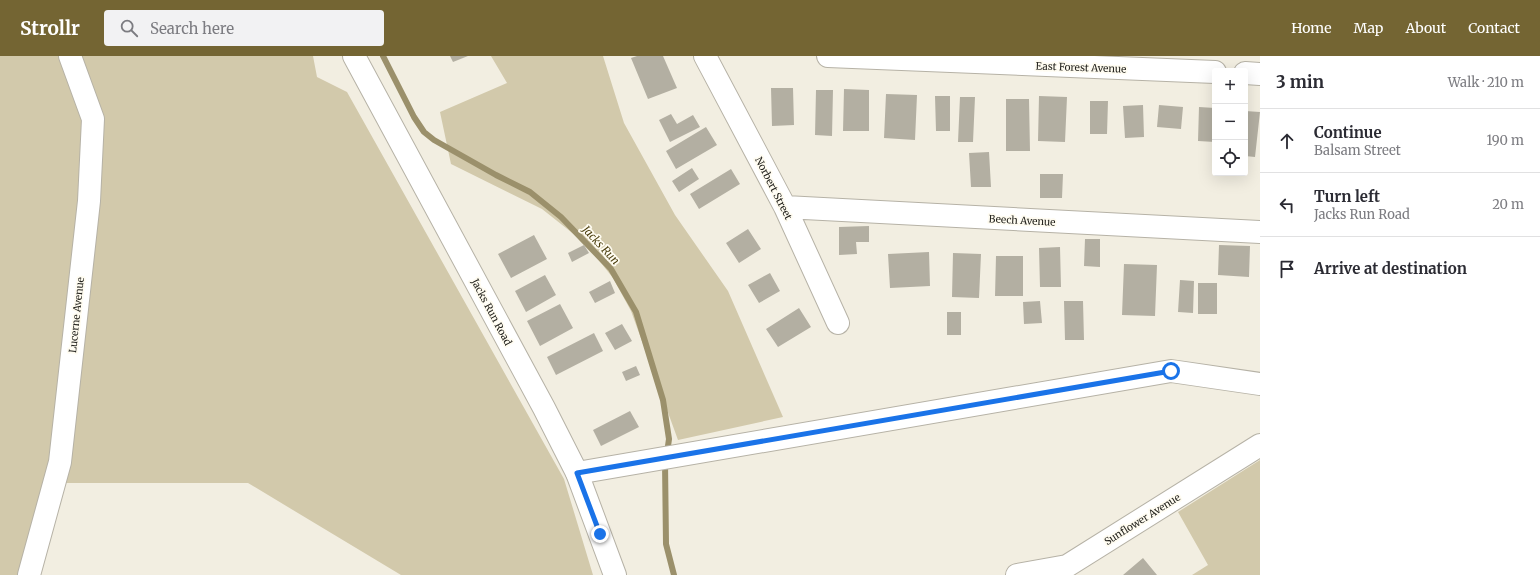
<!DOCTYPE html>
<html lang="en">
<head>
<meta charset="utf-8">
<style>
	:root { --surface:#fff; --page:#f2f2f3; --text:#2b2b33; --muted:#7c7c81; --line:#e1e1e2; --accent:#746533 }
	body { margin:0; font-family:Merriweather,serif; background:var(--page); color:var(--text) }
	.controls { position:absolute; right:12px; top:12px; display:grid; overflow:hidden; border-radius:4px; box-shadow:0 4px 16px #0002 }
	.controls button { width:36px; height:36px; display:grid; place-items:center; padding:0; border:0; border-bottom:1px solid var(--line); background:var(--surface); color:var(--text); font:20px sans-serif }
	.stop { position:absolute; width:12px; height:12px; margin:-9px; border:3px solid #1a73e8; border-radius:50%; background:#fff }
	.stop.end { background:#1a73e8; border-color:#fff; box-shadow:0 1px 4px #0008 }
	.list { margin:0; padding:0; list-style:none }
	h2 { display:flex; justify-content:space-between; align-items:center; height:52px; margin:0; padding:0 16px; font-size:17px }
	h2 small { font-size:13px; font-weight:400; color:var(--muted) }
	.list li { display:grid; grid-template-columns:26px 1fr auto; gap:12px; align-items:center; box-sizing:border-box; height:64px; padding:0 16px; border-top:1px solid var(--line) }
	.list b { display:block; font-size:15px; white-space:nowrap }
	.list p { margin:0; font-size:13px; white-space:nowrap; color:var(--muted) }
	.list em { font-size:13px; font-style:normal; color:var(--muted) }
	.icon { flex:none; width:22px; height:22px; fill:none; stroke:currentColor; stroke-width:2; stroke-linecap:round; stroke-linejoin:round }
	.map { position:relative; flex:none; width:1260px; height:519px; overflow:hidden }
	header { display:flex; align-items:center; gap:24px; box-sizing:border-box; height:56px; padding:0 20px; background:var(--accent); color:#fff }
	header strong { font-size:19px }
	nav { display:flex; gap:22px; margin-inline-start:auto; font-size:14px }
	.search { width:280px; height:36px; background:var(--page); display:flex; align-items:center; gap:10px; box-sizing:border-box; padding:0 14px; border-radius:4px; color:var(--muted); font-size:15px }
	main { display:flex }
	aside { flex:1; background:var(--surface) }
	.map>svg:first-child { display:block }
	.green { fill:#d2c9ab }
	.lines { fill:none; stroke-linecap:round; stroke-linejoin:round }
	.stream { stroke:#9b906b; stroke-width:6 }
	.building { fill:#b3afa2 }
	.minor-casing { stroke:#b6b2a6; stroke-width:24 }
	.tertiary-casing { stroke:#b6b2a6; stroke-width:24 }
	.minor { stroke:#fff; stroke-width:22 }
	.tertiary { stroke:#fff; stroke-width:22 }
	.route { stroke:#1a73e8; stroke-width:5 }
	.labels { text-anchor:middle; stroke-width:3.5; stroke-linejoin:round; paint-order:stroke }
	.street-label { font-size:10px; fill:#24231e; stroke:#fffcf1 }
	.water-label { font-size:11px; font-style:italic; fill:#4a3d0d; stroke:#fffcf1 }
</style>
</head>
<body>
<header>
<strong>Strollr</strong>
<div class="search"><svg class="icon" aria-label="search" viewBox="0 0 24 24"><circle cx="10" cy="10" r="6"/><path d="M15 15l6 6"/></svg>Search here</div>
<nav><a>Home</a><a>Map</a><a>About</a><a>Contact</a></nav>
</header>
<main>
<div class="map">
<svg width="1260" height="519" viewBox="0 0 1260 519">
	<rect width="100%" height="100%" fill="#f2eee1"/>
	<path class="green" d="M 0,0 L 313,0 L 317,21 L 347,36 L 564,423 L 593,519 L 401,519 L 248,427 L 55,427 L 29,519 L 0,519 Z
		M 491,0 L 603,0 L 624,67 L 675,159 L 728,235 L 783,361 L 678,384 L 631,255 L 613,222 L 585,187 L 542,153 L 451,108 L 440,56 L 507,27 Z
		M 1260,404 L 1260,519 L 1192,519 L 1208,509 L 1178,456 Z"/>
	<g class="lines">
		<path class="stream" d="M 383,0 L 414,61 L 424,76 L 434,84 L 496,119 L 530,136 L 561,161 L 611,213 L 636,256 L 663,344 L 669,383 L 667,397
			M 665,406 L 666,488 L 674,519"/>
	</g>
	<path class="building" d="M 450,0 L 468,0 L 453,6 Z
		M 637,0 L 663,0 L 677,32 L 648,43 L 631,2 Z
		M 771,32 L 793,32 L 794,69 L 772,70 Z
		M 844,33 L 869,34 L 869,75 L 843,75 Z
		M 816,34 L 833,34 L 832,80 L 815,79 Z
		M 886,38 L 917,39 L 915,84 L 884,82 Z
		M 935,40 L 950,40 L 950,75 L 936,75 Z
		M 1039,40 L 1067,41 L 1065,86 L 1038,85 Z
		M 960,41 L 975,41 L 973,86 L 958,86 Z
		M 1006,43 L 1029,43 L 1030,95 L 1006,95 Z
		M 1090,45 L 1108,45 L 1107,78 L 1090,78 Z
		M 1143,49 L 1144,81 L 1125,82 L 1123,50 Z
		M 1159,49 L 1183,51 L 1181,73 L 1157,71 Z
		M 1199,51 L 1215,52 L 1215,86 L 1198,85 Z
		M 1245,55 L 1260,56 L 1255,101 L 1245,100 Z
		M 671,58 L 677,68 L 693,59 L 700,71 L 670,86 L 659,64 Z
		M 706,71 L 717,89 L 676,113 L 666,95 Z
		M 989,96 L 991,131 L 971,131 L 969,97 Z
		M 692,112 L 699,123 L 679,136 L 672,125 Z
		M 731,113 L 740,128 L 699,153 L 690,138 Z
		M 1040,118 L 1063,118 L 1062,142 L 1040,142 Z
		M 869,170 L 869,186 L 856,186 L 857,198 L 839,199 L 839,171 Z
		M 748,173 L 761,193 L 739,207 L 726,187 Z
		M 534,179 L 547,203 L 511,222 L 498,198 Z
		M 1085,183 L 1100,183 L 1100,211 L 1084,210 Z
		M 584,189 L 589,197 L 572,206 L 568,197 Z
		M 1219,189 L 1250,190 L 1249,221 L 1218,219 Z
		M 1060,191 L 1061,231 L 1040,231 L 1039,192 Z
		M 929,196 L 930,230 L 890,232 L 888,198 Z
		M 953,197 L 981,198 L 979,242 L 952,241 Z
		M 996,200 L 1023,200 L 1023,240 L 995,240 Z
		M 1124,208 L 1157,209 L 1155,260 L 1122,259 Z
		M 770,217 L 780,235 L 759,247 L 748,229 Z
		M 545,219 L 556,239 L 526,256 L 515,235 Z
		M 1180,224 L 1194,225 L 1193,257 L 1178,256 Z
		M 610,225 L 615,237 L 595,247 L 589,236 Z
		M 1198,227 L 1217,227 L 1217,258 L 1198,258 Z
		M 1040,245 L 1042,267 L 1024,268 L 1023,246 Z
		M 1064,245 L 1083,245 L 1084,284 L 1065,284 Z
		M 560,248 L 573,272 L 540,290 L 527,265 Z
		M 799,252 L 811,271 L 778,291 L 766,273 Z
		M 947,256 L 961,256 L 961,279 L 947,279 Z
		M 622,268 L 632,285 L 615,294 L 605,277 Z
		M 594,277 L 603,295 L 556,319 L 547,301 Z
		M 636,310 L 640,319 L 626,325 L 622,316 Z
		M 630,355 L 639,371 L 601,390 L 593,374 Z
		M 1143,502 L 1157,519 L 1123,519 Z"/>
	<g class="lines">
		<g class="minor-casing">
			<path id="minor" d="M 705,0 L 785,151 L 838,267
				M 828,0 L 1215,16
				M 1245,17 L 1260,18
				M 785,151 L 1260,176
				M 577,417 L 1171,315 L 1260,328
				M 29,519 L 60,406 L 89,145 L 93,63 L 70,0
				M 1017,519 L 1067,510 L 1260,389"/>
		</g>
		<g class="tertiary-casing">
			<path id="tertiary" d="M 354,0 L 544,352 L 577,417 L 615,519"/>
		</g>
		<use href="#minor" class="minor"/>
		<use href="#tertiary" class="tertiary"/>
	</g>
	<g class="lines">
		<path class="route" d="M 600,478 L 577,417 L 1171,315"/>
	</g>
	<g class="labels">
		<g class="street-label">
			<text transform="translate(1081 11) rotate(2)" y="4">East Forest Avenue</text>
			<text transform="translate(774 132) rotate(63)" y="4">Norbert Street</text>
			<text transform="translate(1022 164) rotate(3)" y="4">Beech Avenue</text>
			<text transform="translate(492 256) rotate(62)" y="4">Jacks Run Road</text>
			<text transform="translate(76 259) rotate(-84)" y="4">Lucerne Avenue</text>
			<text transform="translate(1142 463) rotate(-32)" y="4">Sunflower Avenue</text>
		</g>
		<g class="water-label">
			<text transform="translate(601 189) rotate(47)" y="4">Jacks Run</text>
		</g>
	</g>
</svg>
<div class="controls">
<button>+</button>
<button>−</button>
<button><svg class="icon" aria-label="locate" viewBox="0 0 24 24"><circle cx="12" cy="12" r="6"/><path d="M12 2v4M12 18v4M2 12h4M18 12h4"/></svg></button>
</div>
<div class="stop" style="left:1171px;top:315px"></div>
<div class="stop end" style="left:600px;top:478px"></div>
</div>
<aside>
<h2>3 min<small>Walk · 210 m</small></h2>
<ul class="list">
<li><svg class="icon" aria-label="ahead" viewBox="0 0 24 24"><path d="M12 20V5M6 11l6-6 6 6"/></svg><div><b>Continue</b><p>Balsam Street</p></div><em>190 m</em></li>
<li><svg class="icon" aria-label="left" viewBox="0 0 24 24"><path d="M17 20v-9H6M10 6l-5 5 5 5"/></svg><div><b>Turn left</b><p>Jacks Run Road</p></div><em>20 m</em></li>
<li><svg class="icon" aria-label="arrive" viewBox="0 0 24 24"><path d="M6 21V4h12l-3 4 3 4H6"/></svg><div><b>Arrive at destination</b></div></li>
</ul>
</aside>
</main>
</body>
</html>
